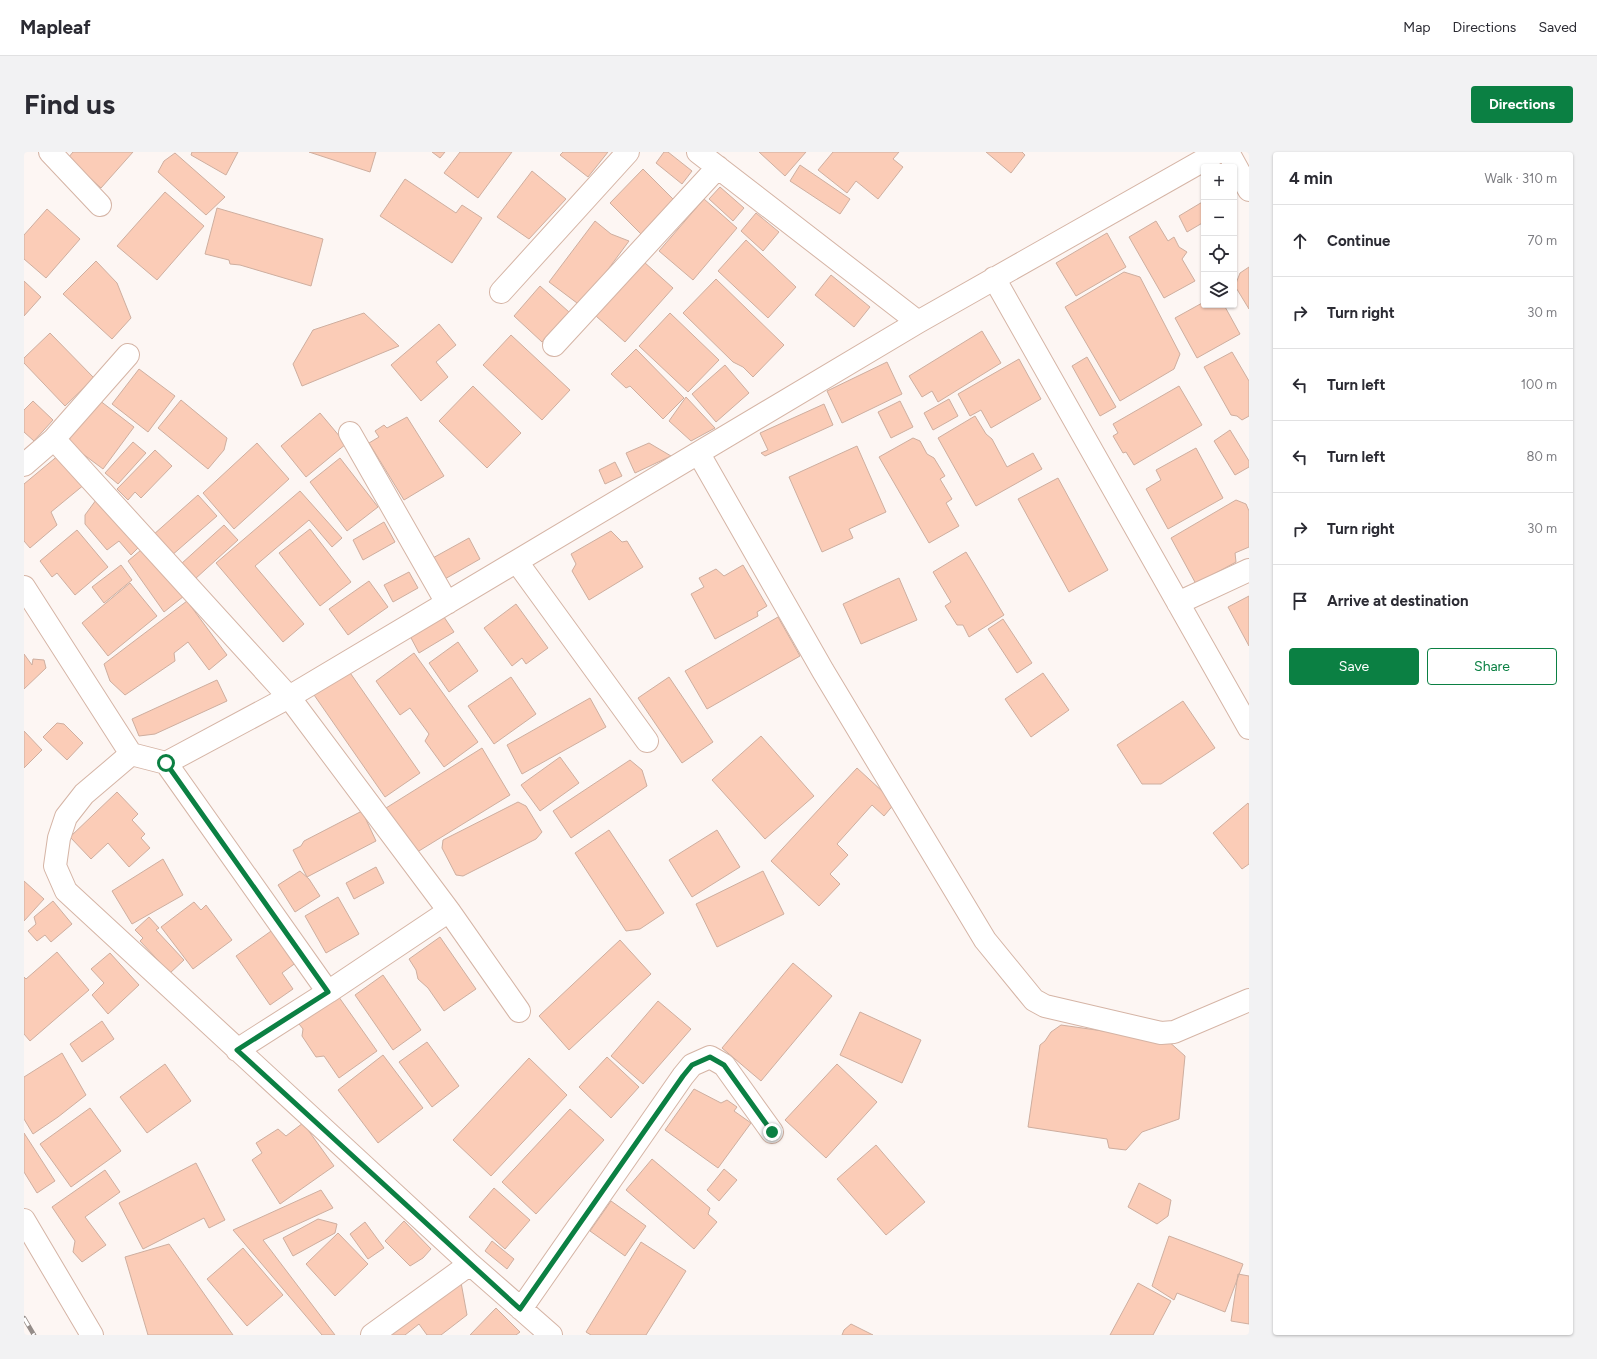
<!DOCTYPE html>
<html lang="en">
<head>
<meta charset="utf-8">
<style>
	:root { --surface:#fff; --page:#f2f2f3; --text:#2b2b33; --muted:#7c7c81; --line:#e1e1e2; --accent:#0b8043 }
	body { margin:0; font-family:Figtree,sans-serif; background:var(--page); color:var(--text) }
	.controls { position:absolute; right:12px; top:12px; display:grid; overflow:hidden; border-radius:4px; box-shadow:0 1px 3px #0004 }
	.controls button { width:36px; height:36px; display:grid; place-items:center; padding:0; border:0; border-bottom:1px solid var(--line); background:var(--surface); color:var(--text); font:20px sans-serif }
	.stop { position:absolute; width:12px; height:12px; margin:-9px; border:3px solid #0b8043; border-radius:50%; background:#fff }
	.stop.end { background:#0b8043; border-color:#fff; box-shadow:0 1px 4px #0008 }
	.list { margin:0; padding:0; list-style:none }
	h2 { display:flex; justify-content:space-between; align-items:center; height:52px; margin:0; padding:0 16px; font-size:17px }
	h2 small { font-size:13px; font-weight:400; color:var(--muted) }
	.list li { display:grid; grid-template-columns:26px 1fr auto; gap:12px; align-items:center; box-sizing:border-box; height:72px; padding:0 16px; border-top:1px solid var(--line) }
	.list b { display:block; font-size:15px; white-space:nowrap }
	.list em { font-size:13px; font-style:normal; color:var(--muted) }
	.actions { display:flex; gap:8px; padding:12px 16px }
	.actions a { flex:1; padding:9px 0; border:1px solid var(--accent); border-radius:4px; text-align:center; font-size:14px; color:var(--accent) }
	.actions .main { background:var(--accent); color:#fff }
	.icon { flex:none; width:22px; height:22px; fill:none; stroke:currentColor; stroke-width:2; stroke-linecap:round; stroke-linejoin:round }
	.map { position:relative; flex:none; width:1225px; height:1183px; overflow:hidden; border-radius:4px }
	header { display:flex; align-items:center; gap:24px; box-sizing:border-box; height:56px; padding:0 20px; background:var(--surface); border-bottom:1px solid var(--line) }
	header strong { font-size:19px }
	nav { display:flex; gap:22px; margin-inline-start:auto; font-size:14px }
	.intro { display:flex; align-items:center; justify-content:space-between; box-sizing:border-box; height:96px; padding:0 24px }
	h1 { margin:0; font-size:28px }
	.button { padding:10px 18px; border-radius:4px; background:var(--accent); color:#fff; font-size:14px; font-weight:700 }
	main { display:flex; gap:24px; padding:0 24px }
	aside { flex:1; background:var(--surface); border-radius:4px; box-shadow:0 1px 3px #0004 }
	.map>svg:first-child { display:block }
	.building { fill:#fbccb7; stroke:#ceae9f }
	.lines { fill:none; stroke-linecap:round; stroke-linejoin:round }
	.minor-casing { stroke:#d5b4a5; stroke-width:24 }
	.minor { stroke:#fff; stroke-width:22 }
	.rail-casing { stroke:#958d89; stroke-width:4.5 }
	.rail { stroke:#fff; stroke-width:3; stroke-dasharray:9; stroke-linecap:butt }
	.route { stroke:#0b8043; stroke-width:5 }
</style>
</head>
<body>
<header>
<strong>Mapleaf</strong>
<nav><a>Map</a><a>Directions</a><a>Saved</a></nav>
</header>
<div class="intro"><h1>Find us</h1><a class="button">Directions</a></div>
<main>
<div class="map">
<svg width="1225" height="1183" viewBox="0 0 1225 1183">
	<rect width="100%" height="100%" fill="#fdf6f3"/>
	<path class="building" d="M 49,0 L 109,0 L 77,36 L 44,6 Z
		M 168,0 L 214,0 L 202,23 L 167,3 Z
		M 285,0 L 352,0 L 346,20 Z
		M 408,0 L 421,0 L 416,6 Z
		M 436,0 L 488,0 L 454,46 L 420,21 Z
		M 539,0 L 584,0 L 564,25 L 536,3 Z
		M 640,0 L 644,0 L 668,19 L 658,32 L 632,11 Z
		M 735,0 L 782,0 L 761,24 Z
		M 809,0 L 875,0 L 869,7 L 879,15 L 854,47 L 832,29 L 823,41 L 794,18 Z
		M 962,0 L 998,0 L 1001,3 L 987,21 Z
		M 151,1 L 201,45 L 182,63 L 134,20 L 140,9 Z
		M 776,13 L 826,47 L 816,62 L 766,29 Z
		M 619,17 L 652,50 L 619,84 L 586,51 Z
		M 508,19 L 542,47 L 505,87 L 473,65 Z
		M 381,27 L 432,61 L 438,53 L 458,66 L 428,111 L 356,64 Z
		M 696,35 L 720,56 L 709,69 L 685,47 Z
		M 141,40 L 180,74 L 133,128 L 93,94 Z
		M 680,47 L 713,76 L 669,128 L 635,99 Z
		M 1180,49 L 1180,70 L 1163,80 L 1155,64 Z
		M 193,56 L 299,87 L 287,134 L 216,113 L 206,112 L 205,108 L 181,102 Z
		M 23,57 L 56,87 L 22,126 L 0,107 L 0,83 Z
		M 732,61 L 755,80 L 739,99 L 717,79 Z
		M 571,69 L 587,82 L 605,89 L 557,154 L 525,130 Z
		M 1132,69 L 1144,89 L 1150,85 L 1155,95 L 1163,100 L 1158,107 L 1171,129 L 1140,146 L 1105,85 Z
		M 1083,81 L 1102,115 L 1052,144 L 1032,111 Z
		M 722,88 L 772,135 L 744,166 L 694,119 Z
		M 72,109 L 93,131 L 107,166 L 88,187 L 39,142 Z
		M 620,110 L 649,136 L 601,190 L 572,164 Z
		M 1225,115 L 1225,157 L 1211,134 L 1216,121 Z
		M 1100,120 L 1116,125 L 1156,202 L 1150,217 L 1096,249 L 1041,155 Z
		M 807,123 L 846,155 L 830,175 L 791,143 Z
		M 692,127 L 760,193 L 729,225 L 719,215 L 709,210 L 659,161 Z
		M 0,129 L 17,145 L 0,164 Z
		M 516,134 L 545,160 L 518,190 L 490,164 Z
		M 1180,150 L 1180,153 L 1200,153 L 1216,182 L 1173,206 L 1151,166 Z
		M 340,161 L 375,194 L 278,234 L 269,212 L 289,178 Z
		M 646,161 L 695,208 L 664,240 L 615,194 Z
		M 415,172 L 432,193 L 412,210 L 424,225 L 397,249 L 367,213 Z
		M 958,179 L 977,211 L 914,250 L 908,239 L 898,245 L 885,224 Z
		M 26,181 L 70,226 L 41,254 L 0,211 L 0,206 Z
		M 487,183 L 546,238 L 518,268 L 459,213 Z
		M 612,197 L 660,246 L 639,267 L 606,234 L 602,236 L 587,222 Z
		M 1208,200 L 1225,229 L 1225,264 L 1218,268 L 1213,264 L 1207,263 L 1180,215 Z
		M 1063,205 L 1092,255 L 1076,264 L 1048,214 Z
		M 995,207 L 1017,247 L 967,276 L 957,258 L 946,264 L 934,242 Z
		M 863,210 L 878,242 L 818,271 L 803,239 Z
		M 701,213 L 725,241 L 692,270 L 668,242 Z
		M 115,217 L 151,244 L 124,280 L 88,252 Z
		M 449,234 L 497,281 L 463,316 L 415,269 Z
		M 1155,234 L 1178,273 L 1110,313 L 1102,300 L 1099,301 L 1089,284 L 1094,281 L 1089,272 Z
		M 662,245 L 691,276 L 667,289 L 645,269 Z
		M 925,247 L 934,264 L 909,278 L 900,261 Z
		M 75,248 L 110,275 L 79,317 L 43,290 Z
		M 157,248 L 203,286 L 200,298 L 184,317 L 134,276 Z
		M 9,249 L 29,268 L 10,289 L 0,280 L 0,258 Z
		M 876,249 L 889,275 L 867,286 L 854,260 Z
		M 800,252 L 809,273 L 741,304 L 737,301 L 744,298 L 736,281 Z
		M 296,261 L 322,292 L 282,325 L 257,294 Z
		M 951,264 L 962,282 L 968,287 L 983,315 L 1009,301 L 1018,317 L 952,354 L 914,286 Z
		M 383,265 L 420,324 L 380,348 L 345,291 L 355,285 L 351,279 L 360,273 L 363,276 Z
		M 1206,278 L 1225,309 L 1225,315 L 1211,323 L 1190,289 Z
		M 889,286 L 896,289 L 903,302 L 910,306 L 921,324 L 916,327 L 928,347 L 922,351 L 935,374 L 905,391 L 855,305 Z
		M 109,290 L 122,301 L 94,332 L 81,321 Z
		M 233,291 L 265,327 L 210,377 L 179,341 Z
		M 625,291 L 647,304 L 611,321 L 602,301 Z
		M 833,294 L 862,360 L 825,377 L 829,386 L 798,400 L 765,325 Z
		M 1172,296 L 1199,346 L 1144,377 L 1122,337 L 1137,328 L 1132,318 Z
		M 131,298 L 148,314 L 117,346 L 111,340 L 104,348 L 93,337 Z
		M 36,302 L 61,332 L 27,360 L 33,373 L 6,396 L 0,389 L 0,332 Z
		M 316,306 L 354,355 L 323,379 L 286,330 Z
		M 591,310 L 598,324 L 581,332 L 575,318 Z
		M 1034,326 L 1084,418 L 1045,440 L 994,347 Z
		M 276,339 L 318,386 L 308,395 L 285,368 L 231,414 L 280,472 L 259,490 L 192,411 Z
		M 174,343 L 193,364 L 147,404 L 129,383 Z
		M 72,348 L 115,395 L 107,403 L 95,389 L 83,398 L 61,372 L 61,363 Z
		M 1212,348 L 1222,352 L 1225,359 L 1225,395 L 1211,401 L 1212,410 L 1172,432 L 1147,386 Z
		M 360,370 L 371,390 L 339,408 L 329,388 Z
		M 200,373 L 214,388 L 171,427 L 157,412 Z
		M 286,377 L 327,430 L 296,454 L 255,401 Z
		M 53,378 L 84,415 L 51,443 L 33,421 L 28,425 L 16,409 Z
		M 587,379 L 598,390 L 603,389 L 619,415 L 565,448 L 548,419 L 552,412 L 547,402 Z
		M 445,386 L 456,407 L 419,428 L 407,407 Z
		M 117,398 L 160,444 L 140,460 L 104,409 Z
		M 942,400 L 980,463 L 945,485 L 939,473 L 933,473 L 921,454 L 927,450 L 909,420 Z
		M 97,413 L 108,428 L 80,451 L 68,435 Z
		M 719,413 L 743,454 L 733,460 L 734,464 L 691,487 L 667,442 L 680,435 L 675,426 L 692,417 L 700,424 Z
		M 385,420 L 394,436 L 369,450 L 360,433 Z
		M 875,426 L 893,468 L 837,492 L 819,452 Z
		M 345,429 L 364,455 L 324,483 L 305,457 Z
		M 106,431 L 133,464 L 84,504 L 58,471 Z
		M 1225,444 L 1225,494 L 1204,455 Z
		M 163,449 L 203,503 L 185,518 L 164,490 L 150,501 L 151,509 L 101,543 L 86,529 L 80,512 Z
		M 492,452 L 524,496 L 502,512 L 498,506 L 488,514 L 460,476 Z
		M 418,462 L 430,480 L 395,501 L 386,484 Z
		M 754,465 L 776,504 L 683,557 L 661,519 Z
		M 979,467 L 1008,511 L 993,521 L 964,477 Z
		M 434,490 L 454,519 L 425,540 L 405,511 Z
		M 390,501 L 454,590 L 420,615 L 401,589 L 405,582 L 386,556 L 376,563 L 352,529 Z
		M 0,502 L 8,513 L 9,507 L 20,508 L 22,516 L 0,537 Z
		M 322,515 L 396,621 L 361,645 L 288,540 Z
		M 1019,521 L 1045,558 L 1007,585 L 981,547 Z
		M 487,525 L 512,562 L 470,592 L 444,554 Z
		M 645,525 L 689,590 L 658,611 L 614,546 Z
		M 193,528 L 203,549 L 131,582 L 115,584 L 108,567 Z
		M 566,546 L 582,575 L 498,622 L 483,593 Z
		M 1159,549 L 1191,596 L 1137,632 L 1118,632 L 1093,593 Z
		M 33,571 L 40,572 L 59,591 L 43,608 L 19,585 Z
		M 0,579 L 18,598 L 0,616 Z
		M 737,584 L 790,644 L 741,687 L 688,628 Z
		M 458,596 L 486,643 L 390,702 L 362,656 Z
		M 536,605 L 555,631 L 516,659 L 497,633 Z
		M 606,608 L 618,618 L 623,634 L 547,686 L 529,659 Z
		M 833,616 L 871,651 L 860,664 L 848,653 L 813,692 L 824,703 L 806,722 L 816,732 L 795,754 L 747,709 Z
		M 93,640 L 114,662 L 108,668 L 121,682 L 117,686 L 126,696 L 105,715 L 84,691 L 67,707 L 46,685 Z
		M 494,650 L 502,654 L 518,680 L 512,687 L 439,724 L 432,723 L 418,696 L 419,688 Z
		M 1224,651 L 1225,653 L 1225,712 L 1218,717 L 1189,681 Z
		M 338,659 L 352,689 L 283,725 L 269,698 L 277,694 L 280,689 Z
		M 585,678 L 640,761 L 616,777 L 602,779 L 551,701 Z
		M 693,678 L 716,715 L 668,745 L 645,708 Z
		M 139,707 L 159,743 L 108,772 L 88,739 Z
		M 352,715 L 360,731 L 330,747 L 322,731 Z
		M 276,719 L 285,727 L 296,744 L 271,760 L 254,733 Z
		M 739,719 L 760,762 L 693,795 L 672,752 Z
		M 0,729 L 20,747 L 0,769 Z
		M 314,745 L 335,782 L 302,801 L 281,764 Z
		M 29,749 L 48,772 L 27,790 L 21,783 L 13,789 L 4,779 L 12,772 L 10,765 Z
		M 170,750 L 177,758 L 182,753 L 208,788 L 169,817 L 137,775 Z
		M 125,765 L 135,776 L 132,778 L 160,808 L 146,821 L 116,789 L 119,786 L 111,778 Z
		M 250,777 L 273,810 L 258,821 L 269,837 L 246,853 L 212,804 Z
		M 416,785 L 452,837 L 420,859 L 404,836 L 394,827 L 392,818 L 385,807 Z
		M 596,788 L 627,822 L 545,898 L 515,864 Z
		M 33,800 L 65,838 L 6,889 L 0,882 L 0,825 L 2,827 Z
		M 86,801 L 115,833 L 84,862 L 68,843 L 80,831 L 67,817 Z
		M 769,811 L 808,844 L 737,929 L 698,896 Z
		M 359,823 L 397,878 L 369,898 L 331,843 Z
		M 312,841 L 353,899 L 315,926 L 300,904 L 292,905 L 278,884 L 279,877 L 272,868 Z
		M 634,849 L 667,877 L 619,932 L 587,904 Z
		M 836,860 L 897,888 L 878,931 L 816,903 Z
		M 78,869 L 90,887 L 58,910 L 46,892 Z
		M 1037,873 L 1143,888 L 1161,904 L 1155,967 L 1118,980 L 1102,998 L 1085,996 L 1083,987 L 1004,975 L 1016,893 L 1021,889 L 1027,880 Z
		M 403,890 L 435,934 L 408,955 L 375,910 Z
		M 38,901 L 62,943 L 34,965 L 9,982 L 0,967 L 0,925 Z
		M 359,903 L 399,956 L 354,991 L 314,938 Z
		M 583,905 L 615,935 L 587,966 L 555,935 Z
		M 505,906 L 543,943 L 467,1024 L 429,988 Z
		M 141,912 L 167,949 L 123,981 L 96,945 Z
		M 813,912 L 853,950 L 802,1006 L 761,968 Z
		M 670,937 L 697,951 L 703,948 L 713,955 L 710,959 L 727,971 L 694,1016 L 641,978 Z
		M 66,956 L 97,999 L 47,1035 L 16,992 Z
		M 546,957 L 580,988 L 512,1062 L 478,1030 Z
		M 279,971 L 310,1014 L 256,1052 L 228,1008 L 238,1001 L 232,991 L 254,977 L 262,984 Z
		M 0,981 L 31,1029 L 13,1041 L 0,1020 Z
		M 852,993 L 901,1050 L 862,1083 L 813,1027 Z
		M 628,1007 L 686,1056 L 684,1062 L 693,1070 L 670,1097 L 602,1038 Z
		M 172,1011 L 201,1068 L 185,1076 L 180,1066 L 119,1097 L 95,1051 Z
		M 700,1017 L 713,1028 L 695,1049 L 683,1038 Z
		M 81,1018 L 96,1040 L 61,1065 L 82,1093 L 58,1110 L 49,1100 L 51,1089 L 28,1055 Z
		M 1115,1031 L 1147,1048 L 1144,1064 L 1133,1072 L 1104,1055 Z
		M 470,1036 L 506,1068 L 481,1097 L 445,1065 Z
		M 297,1038 L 309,1056 L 239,1088 L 311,1183 L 298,1183 L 209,1078 Z
		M 587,1049 L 622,1074 L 601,1104 L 566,1079 Z
		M 294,1067 L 313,1072 L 311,1081 L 269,1104 L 259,1086 Z
		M 380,1069 L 407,1097 L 399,1106 L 386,1114 L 361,1089 Z
		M 341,1070 L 360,1096 L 344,1107 L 326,1082 Z
		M 314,1081 L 344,1112 L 311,1144 L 282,1112 Z
		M 1145,1084 L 1219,1112 L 1201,1160 L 1153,1141 L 1150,1148 L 1128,1134 Z
		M 468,1089 L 490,1107 L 483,1117 L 461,1099 Z
		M 617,1090 L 662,1119 L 622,1183 L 567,1183 L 562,1180 Z
		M 145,1092 L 209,1183 L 124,1183 L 101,1105 Z
		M 219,1096 L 259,1143 L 223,1174 L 183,1127 Z
		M 1214,1122 L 1225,1124 L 1225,1172 L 1207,1169 Z
		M 436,1125 L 443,1163 L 417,1183 L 403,1183 L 395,1172 L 381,1183 L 359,1183 Z
		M 1114,1131 L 1147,1149 L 1129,1183 L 1086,1183 Z
		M 472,1156 L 496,1180 L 492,1183 L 446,1183 Z
		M 827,1172 L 849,1183 L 818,1183 L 820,1178 Z"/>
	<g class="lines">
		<g class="minor-casing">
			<path id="minor" d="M 26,0 L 76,53
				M 674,0 L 894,170
				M 1204,0 L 1225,38
				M 970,126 L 1225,576
				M 477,140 L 604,0
				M 530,193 L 694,15
				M 326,281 L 423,451
				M 30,287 L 265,545 L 425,759 L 495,859
				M 675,302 L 799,519 L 961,788 L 1010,848 L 1021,854 L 1137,881 L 1150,880 L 1225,848
				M 0,313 L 30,287 L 104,203
				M 493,410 L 623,589
				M 0,435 L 107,602 L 142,611 L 304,840
				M 1154,451 L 1225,418
				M 107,602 L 60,642 L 42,665 L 35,686 L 31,714 L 42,739 L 446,1112 L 527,1183
				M 142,611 L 265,545 L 894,170 L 1194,0
				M 213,898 L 304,840 L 425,759
				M 0,1068 L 68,1183
				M 497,1157 L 659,924 L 668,913 L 686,905 L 700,913 L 748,980
				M 348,1183 L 446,1112"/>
		</g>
		<use href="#minor" class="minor"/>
		<g class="rail-casing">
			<path id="rail" d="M 0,1166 L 10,1183"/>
		</g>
		<use href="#rail" class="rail"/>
	</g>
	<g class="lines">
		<path class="route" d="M 142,611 L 304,840 L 213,898 L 496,1157 L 659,924 L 668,913 L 686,905 L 700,913 L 748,980"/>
	</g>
</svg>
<div class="controls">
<button>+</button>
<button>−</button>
<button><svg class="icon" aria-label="locate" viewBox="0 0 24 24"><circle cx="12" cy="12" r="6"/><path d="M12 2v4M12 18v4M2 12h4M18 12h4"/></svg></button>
<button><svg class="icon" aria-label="layers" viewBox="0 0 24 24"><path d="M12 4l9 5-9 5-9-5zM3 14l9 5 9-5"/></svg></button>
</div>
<div class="stop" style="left:142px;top:611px"></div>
<div class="stop end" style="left:748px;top:980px"></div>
</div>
<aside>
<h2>4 min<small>Walk · 310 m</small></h2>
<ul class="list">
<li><svg class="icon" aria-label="ahead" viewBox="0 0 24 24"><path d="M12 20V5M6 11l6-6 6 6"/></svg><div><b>Continue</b></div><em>70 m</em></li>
<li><svg class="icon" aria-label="right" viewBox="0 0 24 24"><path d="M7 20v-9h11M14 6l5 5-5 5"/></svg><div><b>Turn right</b></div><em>30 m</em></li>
<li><svg class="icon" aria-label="left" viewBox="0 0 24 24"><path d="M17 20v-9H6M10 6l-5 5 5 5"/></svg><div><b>Turn left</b></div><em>100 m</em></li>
<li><svg class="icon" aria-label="left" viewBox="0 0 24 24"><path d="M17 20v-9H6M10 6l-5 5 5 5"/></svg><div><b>Turn left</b></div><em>80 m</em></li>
<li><svg class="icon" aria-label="right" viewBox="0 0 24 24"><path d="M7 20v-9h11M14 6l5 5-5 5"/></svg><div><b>Turn right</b></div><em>30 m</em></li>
<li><svg class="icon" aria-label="arrive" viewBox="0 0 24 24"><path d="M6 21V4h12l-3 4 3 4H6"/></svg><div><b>Arrive at destination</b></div></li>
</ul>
<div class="actions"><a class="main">Save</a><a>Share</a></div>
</aside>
</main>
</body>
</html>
